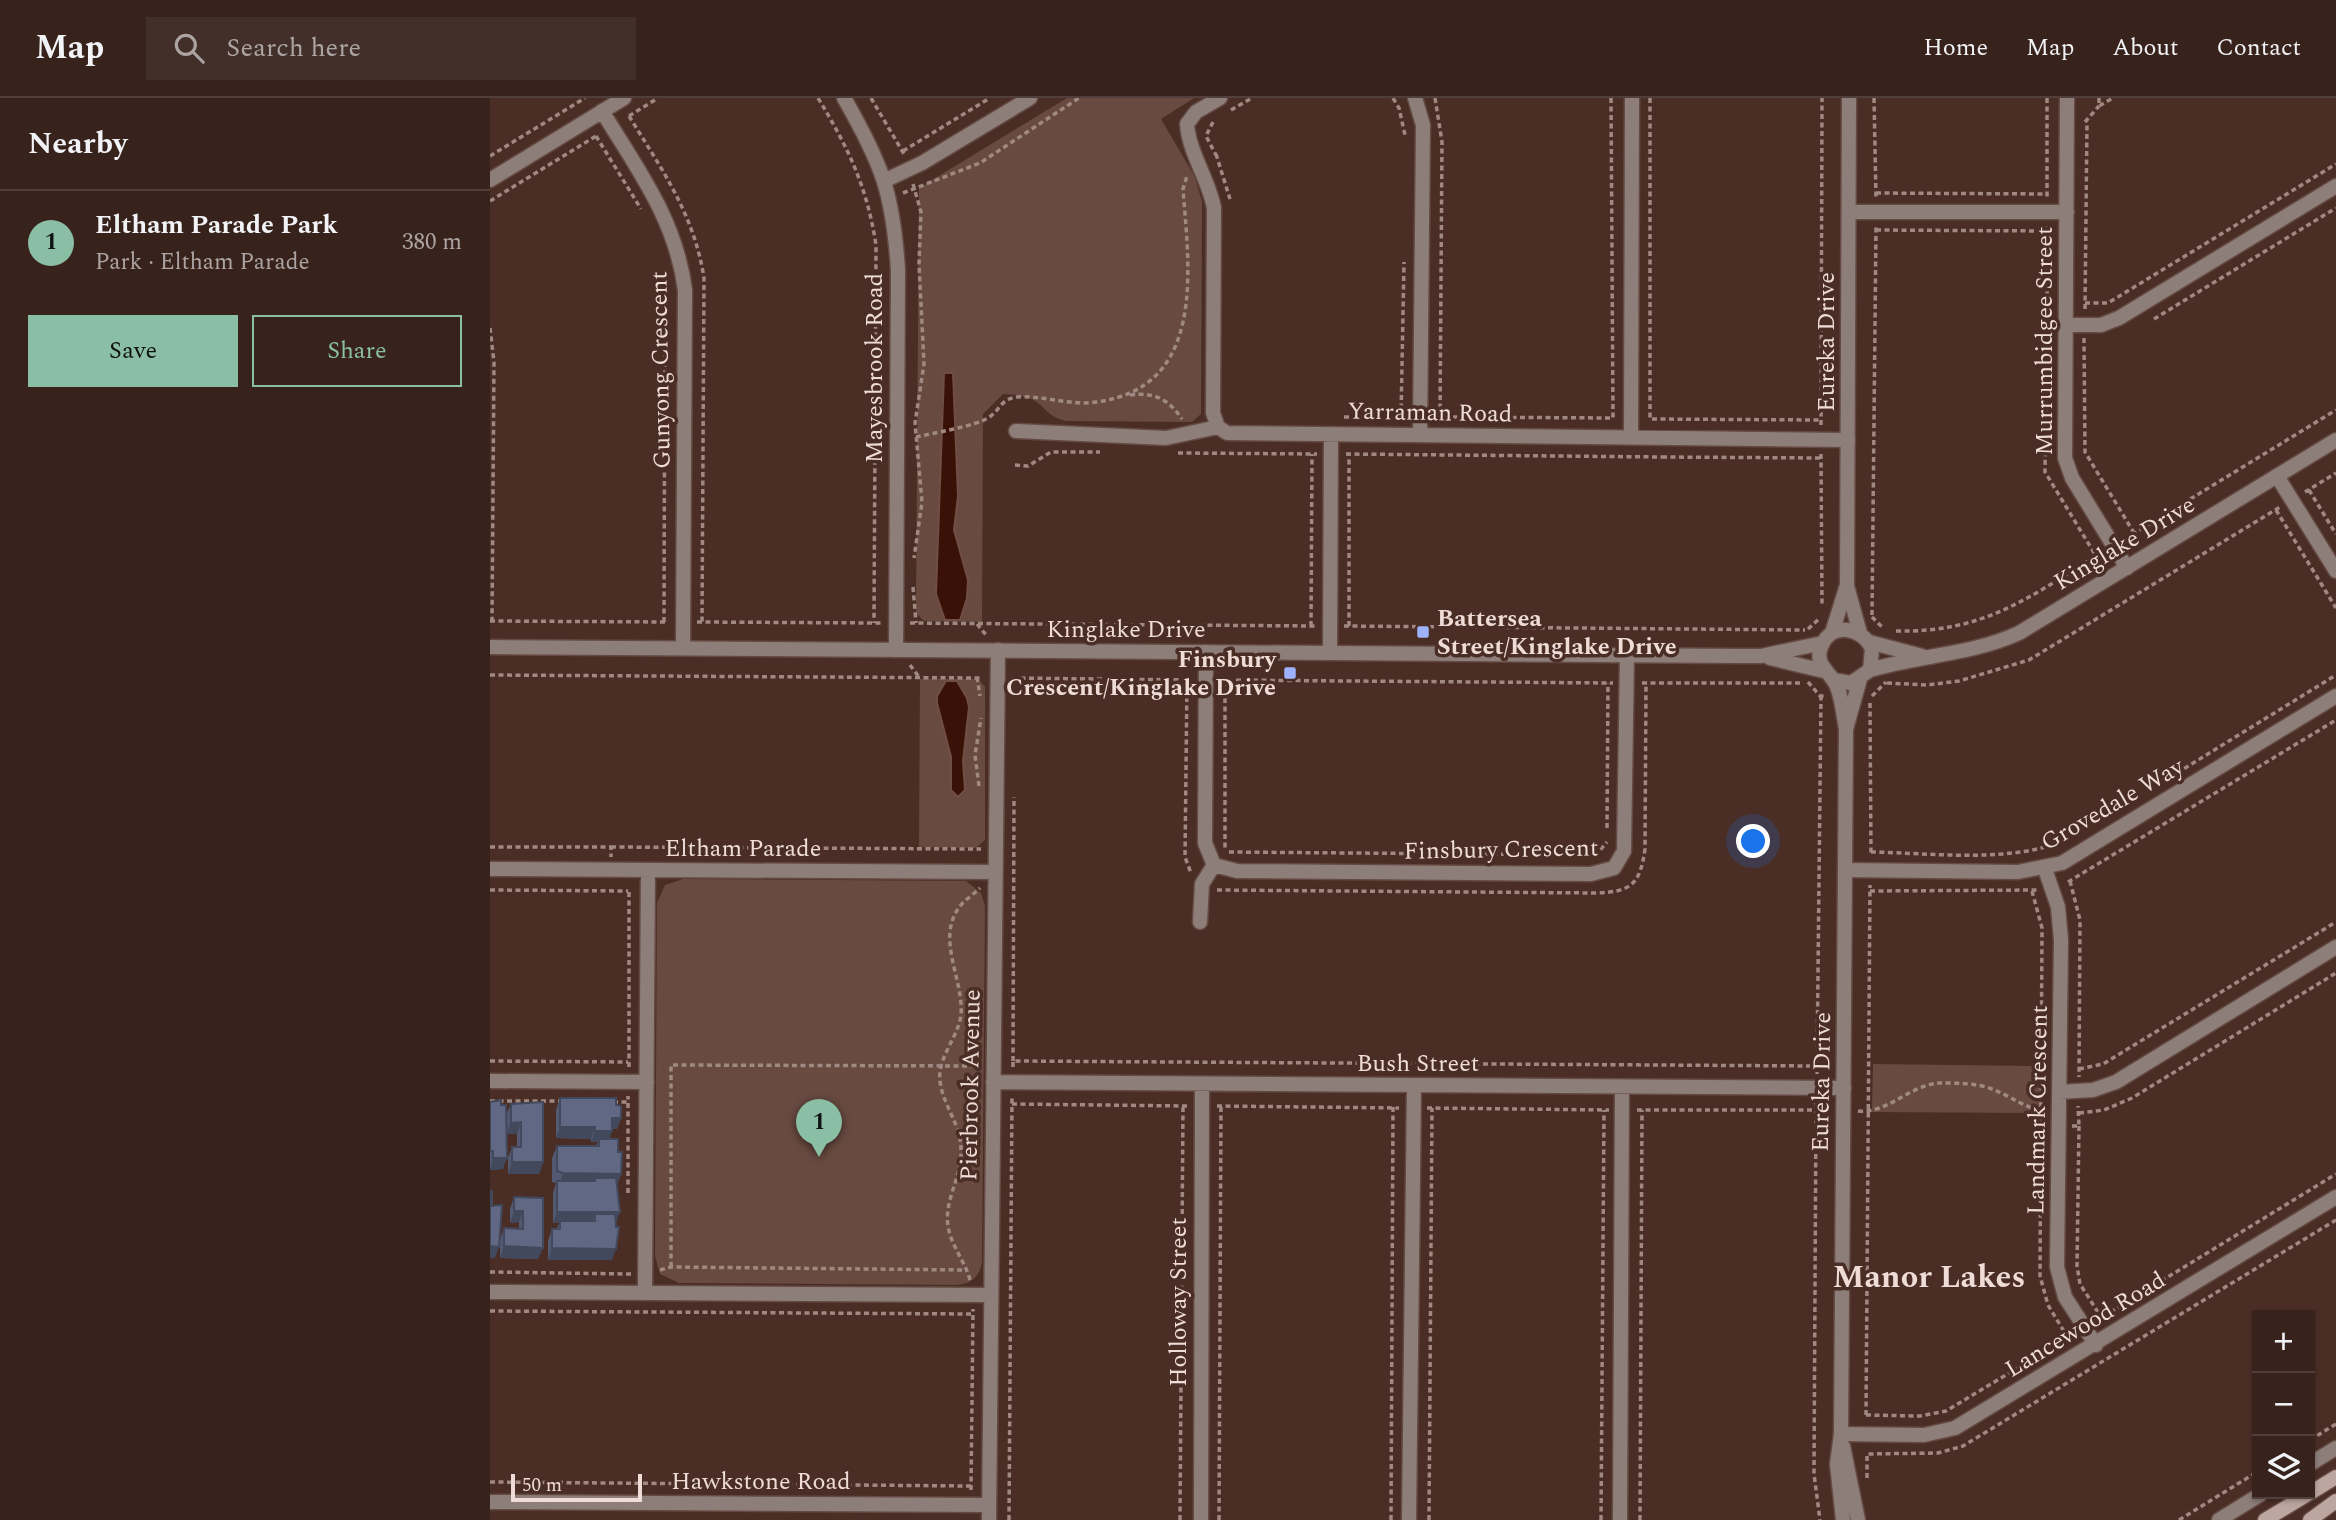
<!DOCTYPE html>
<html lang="en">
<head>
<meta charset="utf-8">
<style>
	:root { --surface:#38221c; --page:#432f29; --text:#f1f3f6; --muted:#aba4a3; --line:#523f3b; --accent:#8abfa5 }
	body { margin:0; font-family:Spectral,serif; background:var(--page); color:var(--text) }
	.controls { position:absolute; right:21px; bottom:21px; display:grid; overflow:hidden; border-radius:0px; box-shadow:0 2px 5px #0004 }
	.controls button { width:63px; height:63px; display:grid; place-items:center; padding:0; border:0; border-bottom:2px solid var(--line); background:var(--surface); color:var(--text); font:35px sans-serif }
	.scale { position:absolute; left:21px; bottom:18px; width:131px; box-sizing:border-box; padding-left:7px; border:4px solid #efdcd7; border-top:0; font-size:19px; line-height:24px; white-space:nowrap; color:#efdcd7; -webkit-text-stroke:5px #4a2e26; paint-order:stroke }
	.you { position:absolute; left:1264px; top:744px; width:24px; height:24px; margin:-18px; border:5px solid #fff; border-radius:50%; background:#1a73e8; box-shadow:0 0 0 10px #1a73e833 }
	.badge { display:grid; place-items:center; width:46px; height:46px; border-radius:50%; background:var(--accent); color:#111; font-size:23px; font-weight:700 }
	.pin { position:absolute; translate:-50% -58px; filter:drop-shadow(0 2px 4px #0008) }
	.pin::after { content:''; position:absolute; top:37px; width:24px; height:21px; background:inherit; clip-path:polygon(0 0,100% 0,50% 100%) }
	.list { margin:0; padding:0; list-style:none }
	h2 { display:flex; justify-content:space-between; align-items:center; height:91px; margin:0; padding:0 28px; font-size:30px }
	h2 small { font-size:23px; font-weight:400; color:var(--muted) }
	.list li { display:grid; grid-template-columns:46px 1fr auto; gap:21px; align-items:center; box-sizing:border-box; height:105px; padding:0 28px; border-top:2px solid var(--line) }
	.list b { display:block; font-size:26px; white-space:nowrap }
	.list p { margin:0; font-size:23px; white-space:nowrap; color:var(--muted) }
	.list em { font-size:23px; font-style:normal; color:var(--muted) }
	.actions { display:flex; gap:14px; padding:21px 28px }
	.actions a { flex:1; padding:16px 0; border:2px solid var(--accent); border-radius:0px; text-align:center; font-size:24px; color:var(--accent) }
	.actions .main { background:var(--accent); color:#111 }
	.icon { flex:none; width:38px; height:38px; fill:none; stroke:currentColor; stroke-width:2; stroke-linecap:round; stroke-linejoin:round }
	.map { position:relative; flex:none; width:1846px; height:1422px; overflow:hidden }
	header { display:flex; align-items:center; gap:42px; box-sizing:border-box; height:98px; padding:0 35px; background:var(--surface); border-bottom:2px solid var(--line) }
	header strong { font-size:33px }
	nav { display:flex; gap:38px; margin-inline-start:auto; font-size:24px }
	.search { width:490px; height:63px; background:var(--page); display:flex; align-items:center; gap:18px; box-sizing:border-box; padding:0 24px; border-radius:0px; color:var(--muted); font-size:26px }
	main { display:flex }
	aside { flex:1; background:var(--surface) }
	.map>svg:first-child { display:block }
	.green { fill:#684a41 }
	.water { fill:#3a1106; stroke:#704e45; stroke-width:2 }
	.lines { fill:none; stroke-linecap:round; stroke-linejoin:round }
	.minor-casing { stroke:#644a42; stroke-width:17 }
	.tertiary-casing { stroke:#644a42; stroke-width:17 }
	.secondary-casing { stroke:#644a42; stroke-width:17 }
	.path { stroke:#a08982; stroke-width:3.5; stroke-dasharray:5 3.5; stroke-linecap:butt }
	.minor { stroke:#8d7e79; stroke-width:14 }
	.tertiary { stroke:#8d7e79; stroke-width:14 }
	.secondary { stroke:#bda69f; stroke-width:14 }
	.wall { fill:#535971 }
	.shaded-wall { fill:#43495c }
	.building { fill:#606883; stroke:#43495c; stroke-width:2 }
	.poi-dot { fill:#9fb3fd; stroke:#4a2e26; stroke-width:2.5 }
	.labels { text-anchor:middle; stroke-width:7; stroke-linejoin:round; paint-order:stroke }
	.street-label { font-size:24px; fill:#efdcd7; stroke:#4a2e26 }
	.poi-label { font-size:24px; font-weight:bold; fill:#efdcd7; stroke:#4a2e26; text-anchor:start }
	.district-label { font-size:32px; font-weight:bold; fill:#efdcd7; stroke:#4a2e26 }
</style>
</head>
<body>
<header>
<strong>Map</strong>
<div class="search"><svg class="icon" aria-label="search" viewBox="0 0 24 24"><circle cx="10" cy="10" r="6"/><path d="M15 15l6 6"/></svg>Search here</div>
<nav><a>Home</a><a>Map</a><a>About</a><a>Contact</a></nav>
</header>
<main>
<aside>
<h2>Nearby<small></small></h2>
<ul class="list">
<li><span class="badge">1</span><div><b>Eltham Parade Park</b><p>Park · Eltham Parade</p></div><em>380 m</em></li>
</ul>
<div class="actions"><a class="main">Save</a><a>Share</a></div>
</aside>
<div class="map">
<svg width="1846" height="1422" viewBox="0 0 1846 1422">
	<rect width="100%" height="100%" fill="#4a2e26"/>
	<path class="green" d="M 577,0 L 704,0 L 671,21 L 705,79 L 712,104 L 711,316 L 702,324 L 576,323 C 547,316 559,297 513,296 L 493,316 L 492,524 L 434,523 L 426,515 L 429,90 Z
		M 430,581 L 488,581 L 495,589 L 495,742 L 486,750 L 429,749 Z
		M 193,781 L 476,783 L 491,795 L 495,808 L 492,1164 C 489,1179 483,1185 467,1187 L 189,1185 L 170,1176 L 165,1158 L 167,805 L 175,787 Z
		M 1383,966 L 1551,968 L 1551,1015 L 1382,1014 Z"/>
	<path class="water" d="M 454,275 L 463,275 L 468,398 L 464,432 L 478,482 L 477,500 L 470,522 L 455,522 L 446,496 Z
		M 456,583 L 467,583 L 477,600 L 479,609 L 473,663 L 475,692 L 468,699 L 461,692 L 461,659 L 447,605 L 447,598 Z"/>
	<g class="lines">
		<g class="minor-casing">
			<path id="minor" d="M 354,0 C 392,66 403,95 408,172 L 406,552
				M 925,0 L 933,27 L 930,337
				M 1577,0 L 1575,360 L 1582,380 L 1637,470
				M 112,13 C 148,72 186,122 195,192 L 193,550
				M 0,82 L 134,0
				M 396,82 L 432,65 L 540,0
				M 1359,114 L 1577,114
				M 1576,227 L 1611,227 L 1629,220 L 1846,88
				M 728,329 L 723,315 L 724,110 C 719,82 699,55 697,26 L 706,14 L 730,0
				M 526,333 L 676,340 L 728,329 L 737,335 L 1358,342
				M 1141,339 L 1142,0
				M 1787,378 L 1846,473
				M 716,554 L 715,745 L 724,767 L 747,773 L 1101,776 L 1124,770 L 1134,753 L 1137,557
				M 840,554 L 841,336
				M 0,771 L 505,774
				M 1555,771 L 1568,809 L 1571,842 L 1567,1169 L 1575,1199 L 1606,1247
				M 1355,772 L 1528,774 L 1572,765 L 1846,598
				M 710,824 L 712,786 L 724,767
				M 0,983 L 157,984
				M 503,984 L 1354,990
				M 1569,994 L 1603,992 L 1626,984 L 1846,849
				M 0,1194 L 501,1197
				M 155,1194 L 158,772
				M 1351,1336 L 1434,1337 L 1465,1330 L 1846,1099
				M 1820,1366 L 1846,1350
				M 0,1404 L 499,1407
				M 499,1422 L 508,552
				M 711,1422 L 712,986
				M 919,1422 L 924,988
				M 1130,1422 L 1132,989
				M 1729,1422 L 1771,1396"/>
		</g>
		<g class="tertiary-casing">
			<path id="tertiary" d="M 1359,0 L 1357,488 L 1370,535
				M 1342,535 L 1356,490
				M 1379,544 L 1432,558
				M 0,549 L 1250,558 L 1271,558 L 1333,545
				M 1280,560 L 1334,573
				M 1380,572 C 1430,557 1481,557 1529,535 L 1846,342
				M 1343,582 L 1361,585 L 1380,572 L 1382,551 C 1373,529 1341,523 1331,549 C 1325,565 1336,571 1344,583 C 1352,595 1353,617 1356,631 L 1351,1336 L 1347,1366 L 1353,1422
				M 1356,631 L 1370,581
				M 1353,1348 L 1368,1422"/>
		</g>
		<g class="secondary-casing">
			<path id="secondary" d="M 1820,1395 L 1846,1379
				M 1775,1422 L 1818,1396
				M 1820,1422 L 1846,1403"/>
		</g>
		<path class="path" d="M 328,0 C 359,51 377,89 386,147 L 384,525
			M 381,0 L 414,56
			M 903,0 L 909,10 L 915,37
			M 945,0 L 952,44 L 950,319
			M 1121,0 L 1123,320
			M 1160,0 L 1160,321 L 1331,322
			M 1384,0 L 1386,100
			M 1557,0 L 1557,99
			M 1609,0 L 1609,8 L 1623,0
			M 741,12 L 762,0
			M 139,18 C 172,72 204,116 214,180 L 212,524
			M 139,18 L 168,0
			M 723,24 L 716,38 L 726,57
			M 1595,24 L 1609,8
			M 106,38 L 151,111
			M 413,53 L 500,0
			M 726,56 L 740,101
			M 0,58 L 95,0
			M 423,86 L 431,114 L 429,166 L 434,266 L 425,325 L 432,404 L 424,460
			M 413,95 L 490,65 L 589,0
			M 1386,95 L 1557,96
			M 0,103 L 106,38
			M 1386,132 L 1557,133
			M 1595,205 L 1618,205 L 1846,66
			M 1595,211 L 1597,24
			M 1664,221 L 1846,110
			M 0,230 L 4,264 L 2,523
			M 1594,240 L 1595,354 L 1644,435
			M 640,297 C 665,294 678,301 692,321
			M 854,319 L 917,319
			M 911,319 L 914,164
			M 945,319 L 1122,320
			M 1331,327 L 1332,0
			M 426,339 C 440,336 488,327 498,320 C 510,313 510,301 527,299 C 553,297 579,308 606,304 C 717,290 699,171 693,91 L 697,78
			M 688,355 L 827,356
			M 856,356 L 1172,359
			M 1331,356 L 1332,509
			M 1172,359 L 1331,360
			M 525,367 L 538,368 L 561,354 L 610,354
			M 1819,392 L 1846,436
			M 1815,394 L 1846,375
			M 1786,412 L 1846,510
			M 1635,441 L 1846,312
			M 423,489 L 426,525
			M 1382,517 L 1386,129
			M 1382,519 L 1394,531
			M 0,523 L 178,524
			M 174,524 L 175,177
			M 207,524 L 391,525
			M 420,525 L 825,528
			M 487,526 L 497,538
			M 821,528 L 822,356
			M 854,528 L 1315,532
			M 859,528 L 859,356
			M 1318,531 L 1330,520
			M 1406,533 C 1492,535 1537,501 1606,458 L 1555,374 L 1558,128
			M 420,567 L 429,579
			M 0,577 L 493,580
			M 487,579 L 490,598
			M 522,580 L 700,582
			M 697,582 L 695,759 L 701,775
			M 729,582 L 1123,585
			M 735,583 L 735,750
			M 1318,584 L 1330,598 L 1336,598
			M 1152,585 L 1312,585
			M 1397,585 L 1437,587 L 1469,583 L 1539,562 L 1790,409
			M 1382,598 L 1396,584
			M 1380,605 L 1381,758
			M 1687,675 L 1846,577
			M 489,688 L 485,657 L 491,620
			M 1117,730 L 1118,585
			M 0,749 L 121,749 L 121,759
			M 121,749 L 491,751
			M 739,754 L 1106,757 L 1117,744
			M 1381,754 C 1443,755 1521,766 1579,741
			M 1580,783 L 1590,822 L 1589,979
			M 1578,784 L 1846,622
			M 0,792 L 138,793
			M 727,792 L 1105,795 C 1141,794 1150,787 1155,751 L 1156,585
			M 1380,793 L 1547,792
			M 1542,793 L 1552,830 L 1550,1178 L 1558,1207 L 1578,1240
			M 0,963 L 138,964
			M 523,963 L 524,699
			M 1327,968 L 1331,598
			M 139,969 L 139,793
			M 523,969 L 523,963 L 1327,968 L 1327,976
			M 1589,971 L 1613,966 L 1846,824
			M 0,1003 L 73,1003
			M 123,1004 L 138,1004
			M 1326,1005 L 1324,1376 L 1330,1422
			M 522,1006 L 699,1008
			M 727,1008 L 909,1010
			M 937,1010 L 1119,1012
			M 1147,1012 L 1339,1012
			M 1368,1013 C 1398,1016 1419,987 1450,985 C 1467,985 1489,985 1504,992 C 1521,998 1537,1012 1555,1012
			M 1589,1015 L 1614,1012 L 1642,1000 L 1846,875
			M 1582,1028 L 1589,1028 L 1588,1008
			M 1589,1028 L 1587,1168 L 1590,1186 L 1611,1219
			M 138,1095 L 138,998
			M 181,1169 L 181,967 L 488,968
			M 170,1172 L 181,1169 L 477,1172
			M 0,1174 L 141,1176
			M 480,1182 C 475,1163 461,1148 458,1128 C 454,1103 471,1080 471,1055 C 472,1026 453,1009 450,983 C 447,960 468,940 471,917 C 474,881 445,841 470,808 C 476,801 484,796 490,790
			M 0,1213 L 483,1216
			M 1606,1223 L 1846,1076
			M 1376,1317 L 1380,787
			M 1376,1317 L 1430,1318 L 1456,1313 L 1581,1238
			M 1820,1342 L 1846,1326
			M 1377,1380 L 1377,1356 L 1448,1355 L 1473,1348 L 1846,1122
			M 0,1384 L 481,1388
			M 481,1392 L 483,1211
			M 519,1422 L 522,997
			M 690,1422 L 693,1008
			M 729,1422 L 731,1008
			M 901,1422 L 903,1009
			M 939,1422 L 942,1010
			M 1111,1422 L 1114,1012
			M 1150,1422 L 1152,1012
			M 1689,1422 L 1767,1374"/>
		<use href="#minor" class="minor"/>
		<use href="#tertiary" class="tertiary"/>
		<use href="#secondary" class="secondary"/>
	</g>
	<path class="wall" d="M 70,1000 L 126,1007 L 131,1020 L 127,1031 L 122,1031 L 119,1041 L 128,1054 L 131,1076 L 127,1087 L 126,1125 L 122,1162 L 58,1162 L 58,1143 L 62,1131 L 67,1131 L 69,1125 L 63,1125 L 63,1095 L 66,1085 L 62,1084 L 62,1060 L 67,1048 L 106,1048 L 108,1044 L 101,1044 L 101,1041 L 66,1040 L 66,1012 Z
		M 0,1004 L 11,1007 L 16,1017 L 21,1006 L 53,1064 L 49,1076 L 18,1076 L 18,1060 L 22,1049 L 27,1049 L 27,1036 L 17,1036 L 13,1071 L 0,1072 Z
		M 24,1099 L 53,1100 L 48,1161 L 10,1160 L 10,1142 L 14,1130 L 29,1131 L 29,1124 L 20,1125 L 20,1111 Z"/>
	<path class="shaded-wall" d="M 122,1020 L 131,1020 L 127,1031 L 118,1031 Z
		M 31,1024 L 27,1036 L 16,1036 L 21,1025 Z
		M 70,1029 L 105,1029 L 101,1041 L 66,1040 Z
		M 105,1033 L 122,1033 L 118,1045 L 109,1041 L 108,1044 L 101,1044 Z
		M 3,1060 L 17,1060 L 13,1071 L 0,1072 Z
		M 22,1064 L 53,1064 L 49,1076 L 18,1076 Z
		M 73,1075 L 131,1076 L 126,1088 L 105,1080 L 102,1087 L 69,1086 Z
		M 24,1113 L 33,1113 L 29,1124 L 20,1125 Z
		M 67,1114 L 130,1114 L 126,1125 L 105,1123 L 105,1116 L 102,1125 L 63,1125 Z
		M 0,1148 L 9,1149 L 5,1160 L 0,1160 Z
		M 14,1148 L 53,1150 L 48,1161 L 10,1160 Z
		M 62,1150 L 126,1151 L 122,1162 L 58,1162 Z"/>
	<path class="building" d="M 70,1000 L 126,1000 L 126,1007 L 131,1008 L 131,1020 L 122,1020 L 122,1033 L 105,1033 L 105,1029 L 70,1029 Z
		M 11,1002 L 11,1007 L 16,1007 L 17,1060 L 3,1060 L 3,1053 L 0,1053 L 0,1004 Z
		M 53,1004 L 53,1064 L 22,1064 L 22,1049 L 31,1049 L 31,1024 L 21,1025 L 21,1006 Z
		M 109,1041 L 128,1041 L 128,1054 L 132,1054 L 131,1076 L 73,1075 L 67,1073 L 67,1048 L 109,1048 Z
		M 105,1080 L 126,1080 L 130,1114 L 67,1114 L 67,1083 L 105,1083 Z
		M 0,1093 L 2,1093 L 2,1108 L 12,1107 L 9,1149 L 0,1148 Z
		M 24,1099 L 53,1100 L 53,1150 L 14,1148 L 14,1130 L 33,1131 L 33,1113 L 24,1113 Z
		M 105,1116 L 125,1116 L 126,1129 L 129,1129 L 126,1151 L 62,1150 L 62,1131 L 70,1131 L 70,1123 L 105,1123 Z"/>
	<g class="poi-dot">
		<rect x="926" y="527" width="14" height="14" rx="3.5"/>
		<rect x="793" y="568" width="14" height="14" rx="3.5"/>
	</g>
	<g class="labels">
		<g class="street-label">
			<text transform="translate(1554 243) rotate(-90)" y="8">Murrumbidgee Street</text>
			<text transform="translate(1336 244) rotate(-90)" y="8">Eureka Drive</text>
			<text transform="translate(384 270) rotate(-90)" y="8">Mayesbrook Road</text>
			<text transform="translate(170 272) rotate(-91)" y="8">Gunyong Crescent</text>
			<text transform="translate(940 314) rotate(1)" y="8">Yarraman Road</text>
			<text transform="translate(1634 445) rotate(-31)" y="8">Kinglake Drive</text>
			<text x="636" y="539">Kinglake Drive</text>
			<text transform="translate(1622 706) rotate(-30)" y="8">Grovedale Way</text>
			<text x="253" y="758">Eltham Parade</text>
			<text transform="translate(1011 751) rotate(-1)" y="8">Finsbury Crescent</text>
			<text x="928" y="973">Bush Street</text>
			<text transform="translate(1331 984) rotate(-89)" y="8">Eureka Drive</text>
			<text transform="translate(480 987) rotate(-89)" y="8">Pierbrook Avenue</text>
			<text transform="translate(1547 1012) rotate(-89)" y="8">Landmark Crescent</text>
			<text transform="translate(688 1204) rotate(-90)" y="8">Holloway Street</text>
			<text transform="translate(1595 1226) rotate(-31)" y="8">Lancewood Road</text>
			<text x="271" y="1391">Hawkstone Road</text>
		</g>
		<g class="poi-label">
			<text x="947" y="528">Battersea<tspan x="947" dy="28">Street/Kinglake Drive</tspan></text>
			<text x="786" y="569" text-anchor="end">Finsbury<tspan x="786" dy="28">Crescent/Kinglake Drive</tspan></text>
		</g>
		<g class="district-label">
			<text x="1439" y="1189">Manor Lakes</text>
		</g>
	</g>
</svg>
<div class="controls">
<button>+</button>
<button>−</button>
<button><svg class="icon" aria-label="layers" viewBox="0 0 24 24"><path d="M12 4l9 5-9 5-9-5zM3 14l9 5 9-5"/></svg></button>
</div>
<div class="scale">50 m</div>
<div class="you"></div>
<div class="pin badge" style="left:329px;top:1059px">1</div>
</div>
</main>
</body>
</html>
